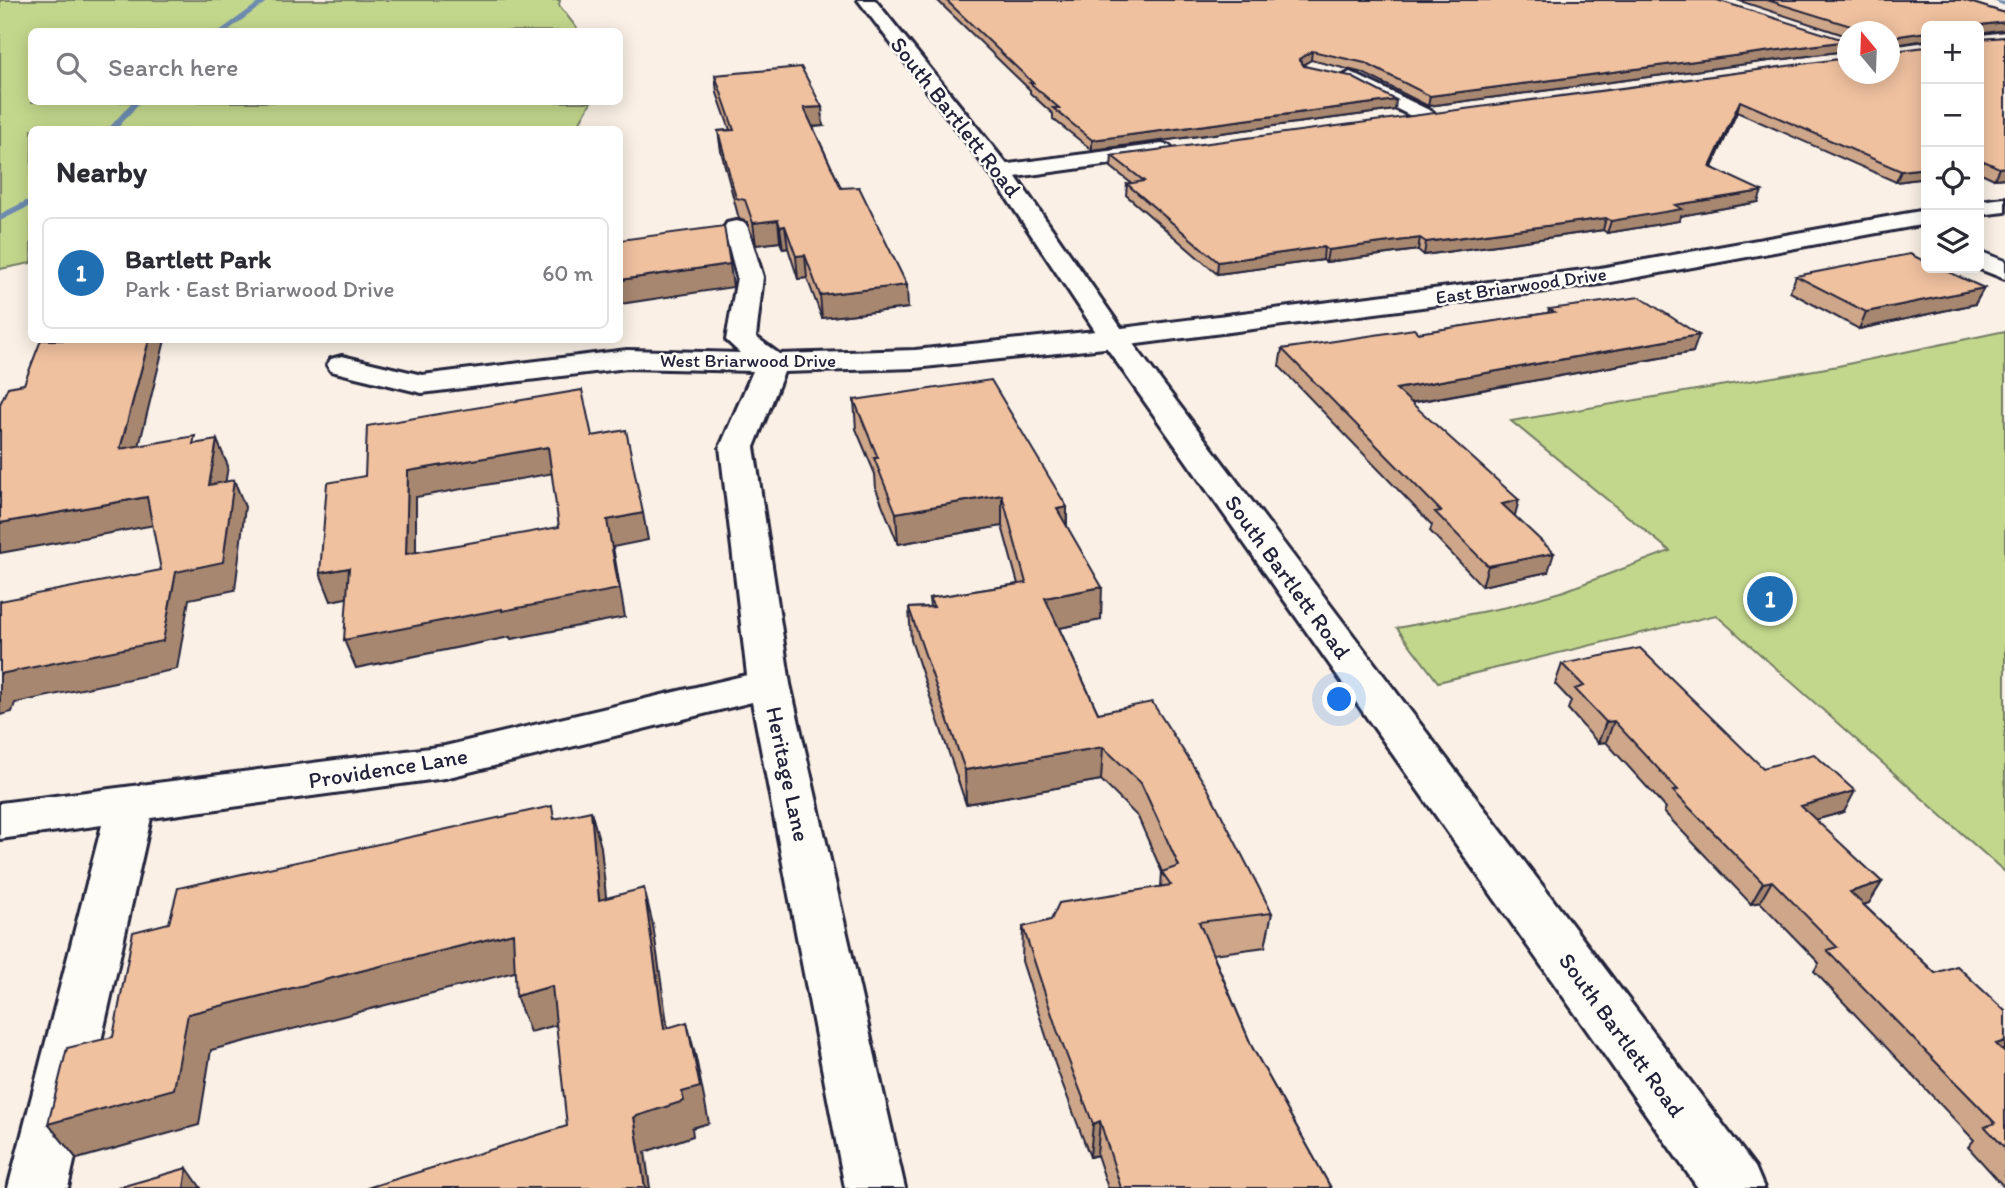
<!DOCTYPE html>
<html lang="en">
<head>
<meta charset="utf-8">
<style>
	:root { --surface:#fff; --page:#f7f7f7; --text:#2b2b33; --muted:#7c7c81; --line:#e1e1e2; --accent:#1f6fb2 }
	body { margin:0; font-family:Itim,sans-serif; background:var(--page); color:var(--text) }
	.controls { position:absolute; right:21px; top:21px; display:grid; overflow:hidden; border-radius:10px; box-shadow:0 4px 18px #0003 }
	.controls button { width:63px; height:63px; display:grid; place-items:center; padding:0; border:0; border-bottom:2px solid var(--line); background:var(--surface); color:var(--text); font:35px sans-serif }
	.compass { position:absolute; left:1837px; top:21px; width:63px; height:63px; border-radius:50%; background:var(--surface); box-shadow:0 4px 18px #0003; rotate:341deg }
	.you { position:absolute; left:1340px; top:700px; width:24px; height:24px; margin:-18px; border:5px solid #fff; border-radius:50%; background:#1a73e8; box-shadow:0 0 0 10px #1a73e833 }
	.badge { display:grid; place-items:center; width:46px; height:46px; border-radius:50%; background:var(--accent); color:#fff; font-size:23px; font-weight:700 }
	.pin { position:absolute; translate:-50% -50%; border:4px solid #fff; box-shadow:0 2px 7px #0006 }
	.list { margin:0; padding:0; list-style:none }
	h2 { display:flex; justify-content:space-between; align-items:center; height:91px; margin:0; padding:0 28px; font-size:30px }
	h2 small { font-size:23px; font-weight:400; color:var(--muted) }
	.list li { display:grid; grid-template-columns:46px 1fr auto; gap:21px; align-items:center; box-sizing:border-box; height:112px; margin:0 14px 14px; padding:0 14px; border:2px solid var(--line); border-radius:10px }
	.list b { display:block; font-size:26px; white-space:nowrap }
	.list p { margin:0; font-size:23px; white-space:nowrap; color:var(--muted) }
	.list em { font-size:23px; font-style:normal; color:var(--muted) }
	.icon { flex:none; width:38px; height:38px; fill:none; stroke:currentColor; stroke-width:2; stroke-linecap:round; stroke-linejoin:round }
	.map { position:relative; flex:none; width:2005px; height:1188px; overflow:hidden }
	.search { position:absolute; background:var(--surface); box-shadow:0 4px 18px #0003; left:28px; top:28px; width:595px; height:77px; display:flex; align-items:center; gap:18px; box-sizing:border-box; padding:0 24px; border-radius:10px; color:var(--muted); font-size:26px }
	.panel { position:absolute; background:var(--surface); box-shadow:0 4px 18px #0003; left:28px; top:126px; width:595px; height:217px; border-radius:10px }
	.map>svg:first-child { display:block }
	.green { fill:#c3d78c; stroke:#727c64; stroke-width:2 }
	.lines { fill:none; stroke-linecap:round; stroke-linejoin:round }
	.stream { fill:#6d8baf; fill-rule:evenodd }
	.street-casing { stroke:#22223b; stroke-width:6 }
	.secondary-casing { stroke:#22223b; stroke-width:6 }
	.street { fill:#fdfcf7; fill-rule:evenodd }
	.secondary { fill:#fdfcf7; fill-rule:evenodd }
	.wall { fill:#cea689; stroke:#22223b; stroke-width:2 }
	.shaded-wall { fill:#a7876f; stroke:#22223b; stroke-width:2 }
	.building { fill:#efc19f; stroke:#22223b; stroke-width:2; fill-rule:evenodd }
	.labels { text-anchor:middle; stroke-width:5; stroke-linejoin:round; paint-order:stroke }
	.far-street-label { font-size:19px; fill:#22223b; stroke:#fdfcf7 }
	.street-label { font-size:23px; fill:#22223b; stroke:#fdfcf7 }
</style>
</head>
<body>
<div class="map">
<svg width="2005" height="1188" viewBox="0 0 2005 1188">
	<rect width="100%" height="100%" fill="#faf0e5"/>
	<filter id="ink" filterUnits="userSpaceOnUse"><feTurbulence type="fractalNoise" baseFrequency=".0143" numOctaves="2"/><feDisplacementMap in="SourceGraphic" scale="14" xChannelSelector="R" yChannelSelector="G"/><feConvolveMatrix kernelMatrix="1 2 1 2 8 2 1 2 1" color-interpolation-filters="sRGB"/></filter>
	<g filter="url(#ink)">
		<path class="green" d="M 0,0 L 560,0 L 559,5 L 579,31 L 32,32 L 32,102 L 591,102 L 576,129 L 32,130 L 31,263 L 0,269 Z
			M 2005,331 L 2005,872 L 1716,615 L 1438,682 L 1397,628 L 1507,607 L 1564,591 L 1670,551 L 1511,421 L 1838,366 Z"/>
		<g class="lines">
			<path class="stream" d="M 262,0 L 269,0 L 226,32 L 218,32 Z
				M 1992,0 L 2005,2 L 2005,6 L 1993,1 Z
				M 132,102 L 140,102 L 116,130 L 107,130 Z
				M 32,198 L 32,205 L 0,221 L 0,214 Z"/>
			<g class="street-casing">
				<path id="street" d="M 1350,72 L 1433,112 L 1436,116 L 1433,120 L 1419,120 L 1343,82 L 1340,78 Z
					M 1162,144 L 1170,146 L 1173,151 L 1170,156 L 1001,179 L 993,177 L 990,172 L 993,167 L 1001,165 Z
					M 2005,198 L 2005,212 L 1979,215 L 1979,201 Z
					M 1926,210 L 1926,224 L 1600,284 L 1114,347 L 915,368 L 784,372 L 754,447 L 790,684 L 905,1188 L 845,1188 L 752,702 L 445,778 L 151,818 L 68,1188 L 8,1188 L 102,825 L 0,839 L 0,803 L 445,746 L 747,675 L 720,447 L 753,371 L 627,368 L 422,393 L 331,371 L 327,365 L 331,359 L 342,356 L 422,375 L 627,350 L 740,353 L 726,340 L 737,277 L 724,228 L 727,223 L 736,221 L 745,223 L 748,228 L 763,277 L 756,337 L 779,354 L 915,350 L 1114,329 L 1600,268 Z
					M 1979,251 L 2005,261 L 2005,279 L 1977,268 Z"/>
			</g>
			<g class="secondary-casing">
				<path id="secondary" d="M 858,0 L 875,0 L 1009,167 L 1124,332 L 1755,1167 L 1764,1188 L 1698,1188 L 1104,344 L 992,176 Z"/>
			</g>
			<use href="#street" class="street"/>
			<use href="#secondary" class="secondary"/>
		</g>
		<path class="wall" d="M 937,0 L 1717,0 L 1845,51 L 1428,106 L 1363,73 L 1311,60 L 1303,65 L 1395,110 L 1092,150 L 1053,119 L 1053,114 L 1030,93 L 1030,90 Z
			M 1737,0 L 1963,0 L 2005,13 L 2005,31 L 1981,34 L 1980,37 L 1983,39 L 2005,37 L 2005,178 L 1994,179 L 1979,172 L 1979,26 L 1926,26 L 1926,41 L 1891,46 L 1926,178 L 1896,182 L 1737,112 L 1712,167 L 1758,202 L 1680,216 L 1679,221 L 1607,233 L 1603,230 L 1424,255 L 1418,250 L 1326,262 L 1323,260 L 1217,274 L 1126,195 L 1127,184 L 1131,183 L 1111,167 L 1112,156 L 1847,74 L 1889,32 L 1847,32 L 1847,36 Z
			M 715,75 L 823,126 L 813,127 L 841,188 L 908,308 L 822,318 L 807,278 L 798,279 L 788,248 L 783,249 L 780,242 L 756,245 L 747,222 L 739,219 L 721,151 L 718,131 L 730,130 L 717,93 Z
			M 1796,276 L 1984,288 L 1975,304 L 1859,329 L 1790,292 Z
			M 1549,309 L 1693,352 L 1411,403 L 1515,516 L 1548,572 L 1482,586 L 1430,531 L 1432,525 L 1279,366 L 1282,349 L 1418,333 L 1548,313 Z
			M 854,400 L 1067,507 L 1067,526 L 1101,620 L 1059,628 L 1098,713 L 1272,913 L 1265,947 L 1213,954 L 1252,1047 L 1331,1188 L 1108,1188 L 1097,1155 L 1090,1157 L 1055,1064 L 1022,961 L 1023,927 L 1051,920 L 1161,887 L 1162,872 L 1138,817 L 1101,780 L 966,804 L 911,640 L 909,608 L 930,607 L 929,598 L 1018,584 L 1002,526 L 898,544 L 876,489 L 875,474 L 856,429 Z
			M 1562,664 L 1763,768 L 1844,812 L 1815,820 L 1882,882 L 1869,903 L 1864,905 L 1935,973 L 2005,1011 L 2005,1188 L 1968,1147 L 1974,1140 L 1814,971 L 1819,963 L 1760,902 L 1751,904 L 1664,812 L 1666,808 L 1606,742 L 1598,743 L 1568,709 L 1571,701 L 1555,684 Z"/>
		<path class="shaded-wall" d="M 2005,22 L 2005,30 L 1979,34 L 1981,25 Z
			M 1926,32 L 1926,40 L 1889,46 L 1892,37 Z
			M 1847,41 L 1845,51 L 1428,106 L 1430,96 Z
			M 1312,51 L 1311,60 L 1297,68 L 1299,59 Z
			M 1396,100 L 1395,110 L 1092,150 L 1092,140 Z
			M 1740,101 L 1737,112 L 1707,178 L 1710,167 Z
			M 822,107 L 823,126 L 806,127 L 804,108 Z
			M 1984,161 L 1979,172 L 1979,162 Z
			M 2005,167 L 2005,178 L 1994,179 L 1999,168 Z
			M 1926,168 L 1926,178 L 1896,182 L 1901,171 Z
			M 1762,191 L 1758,202 L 1680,216 L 1679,221 L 1607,233 L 1611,221 L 1675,205 Z
			M 1606,218 L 1603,230 L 1424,255 L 1426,242 Z
			M 778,220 L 780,242 L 756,245 L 753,223 Z
			M 785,226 L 788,248 L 783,249 L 780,227 Z
			M 1420,238 L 1418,250 L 1326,262 L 1328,250 Z
			M 1324,247 L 1323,260 L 1217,274 L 1218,262 Z
			M 805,255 L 807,278 L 798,279 L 796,256 Z
			M 730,264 L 733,287 L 620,304 L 620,280 Z
			M 907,285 L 908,308 L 822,318 L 820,295 Z
			M 1984,288 L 1975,304 L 1859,329 L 1866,312 Z
			M 1699,335 L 1693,352 L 1392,406 L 1396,389 Z
			M 149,340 L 165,340 L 132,475 L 120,449 Z
			M 217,440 L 228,466 L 221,511 L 209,485 Z
			M 548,447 L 554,473 L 416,497 L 416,582 L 406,554 L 408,471 Z
			M 234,480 L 245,507 L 235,590 L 189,599 L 177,669 L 15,703 L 12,712 L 0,715 L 0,674 L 176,572 Z
			M 1002,495 L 1002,526 L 898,544 L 896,513 Z
			M 147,497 L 160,524 L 0,553 L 0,523 Z
			M 1519,500 L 1514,519 L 1502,504 Z
			M 1067,507 L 1066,538 L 1057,509 Z
			M 643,513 L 648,540 L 613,547 L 625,617 L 511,639 L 510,637 L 356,668 L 344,640 L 607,520 Z
			M 1554,553 L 1548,572 L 1482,586 L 1488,566 Z
			M 349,568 L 360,595 L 331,601 L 320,573 Z
			M 1102,587 L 1101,620 L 1044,631 L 1045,598 Z
			M 1614,721 L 1606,742 L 1598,743 L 1606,722 Z
			M 1103,747 L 1101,780 L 966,804 L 965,770 Z
			M 1855,791 L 1844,812 L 1789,827 L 1801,806 Z
			M 591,811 L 601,847 L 610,936 L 599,900 Z
			M 1772,881 L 1760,902 L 1751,904 L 1763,883 Z
			M 1882,882 L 1869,903 L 1838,913 L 1850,892 Z
			M 644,888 L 653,925 L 673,1065 L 664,1029 Z
			M 513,933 L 526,969 L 211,1050 L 199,1125 L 77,1159 L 48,1124 L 188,1014 Z
			M 552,986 L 564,1023 L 530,1032 L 516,996 Z
			M 687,1022 L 696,1058 L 709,1123 L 692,1128 L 693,1136 L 645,1152 L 650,1188 L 645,1188 L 634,1117 L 682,1092 Z
			M 2005,1041 L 2005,1056 L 1996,1044 Z
			M 1100,1121 L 1097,1155 L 1090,1157 L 1093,1124 Z
			M 187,1168 L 201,1188 L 184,1188 Z"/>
		<path class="building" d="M 946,0 L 1717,0 L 1847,41 L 1430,96 L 1365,63 L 1312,51 L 1299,59 L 1304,66 L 1350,76 L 1396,100 L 1092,140 L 1053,108 L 1059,108 L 1030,83 L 1033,83 Z
			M 1767,0 L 1963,0 L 2005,13 L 2005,22 L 1981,25 L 1980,37 L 1983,39 L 2005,37 L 2005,167 L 1999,168 L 1984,161 L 1979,162 L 1979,26 L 1926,26 L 1926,32 L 1892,37 L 1891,48 L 1894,51 L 1926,47 L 1926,168 L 1901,171 L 1740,101 L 1710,167 L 1762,191 L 1675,205 L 1682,209 L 1611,221 L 1606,218 L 1426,242 L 1420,238 L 1328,250 L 1324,247 L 1218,262 L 1127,184 L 1144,181 L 1112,156 L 1847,58 L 1847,74 L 1889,74 L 1889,32 L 1854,32 L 1854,27 Z
			M 801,67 L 822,107 L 804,108 L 841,188 L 859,187 L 907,285 L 820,295 L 805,255 L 796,256 L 785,226 L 780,227 L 778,220 L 753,223 L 745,200 L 736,198 L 718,131 L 734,130 L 715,75 Z
			M 724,226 L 730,264 L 620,280 L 620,240 Z
			M 1910,254 L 1926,262 L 1926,268 L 1940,268 L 1984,288 L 1866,312 L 1796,276 Z
			M 1640,297 L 1699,335 L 1396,389 L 1519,500 L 1502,504 L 1554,553 L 1488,566 L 1435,512 L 1441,511 L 1282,349 L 1414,329 L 1418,333 L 1554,312 L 1549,309 Z
			M 41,340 L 149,340 L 120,449 L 195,436 L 193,444 L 217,440 L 209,485 L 234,480 L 223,562 L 176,572 L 163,641 L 0,674 L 0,601 L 161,570 L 147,497 L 0,523 L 0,404 L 8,387 L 24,384 Z
			M 991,380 L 1067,507 L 1057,509 L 1102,587 L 1045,598 L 1098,713 L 1152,702 L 1208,789 L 1272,913 L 1199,922 L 1252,1047 L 1331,1188 L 1121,1188 L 1100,1121 L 1093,1124 L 1057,1030 L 1023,927 L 1051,920 L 1059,903 L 1171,885 L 1162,872 L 1179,866 L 1141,783 L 1103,747 L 965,770 L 909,608 L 934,607 L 929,598 L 1026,583 L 1002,495 L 896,513 L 874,458 L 878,458 L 854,400 Z
			M 582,390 L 592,436 L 626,430 L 643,513 L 607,520 L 619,589 L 502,611 L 502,609 L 344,640 L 349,568 L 320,573 L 327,483 L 365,476 L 367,426 ZM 548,447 L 559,527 L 406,554 L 408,471 Z
			M 1640,648 L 1763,768 L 1814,754 L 1855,791 L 1801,806 L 1882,882 L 1850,892 L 1935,973 L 1957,966 L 2005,1011 L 2005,1041 L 1996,1044 L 2005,1053 L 2005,1148 L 1985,1127 L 1995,1123 L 1827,950 L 1837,947 L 1772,881 L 1763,883 L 1673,791 L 1678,790 L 1614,721 L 1606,722 L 1575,689 L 1584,686 L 1562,664 Z
			M 552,806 L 554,819 L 591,811 L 599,900 L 644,888 L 664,1029 L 687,1022 L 700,1087 L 682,1092 L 684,1101 L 634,1117 L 645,1188 L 367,1188 L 567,1126 L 552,986 L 516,996 L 513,933 L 188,1014 L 174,1089 L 48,1124 L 67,1048 L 113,1037 L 133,932 L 169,923 L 178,888 Z
			M 187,1168 L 184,1188 L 117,1188 Z"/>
	</g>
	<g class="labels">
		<g class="far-street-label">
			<text transform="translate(1521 285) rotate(-8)" y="7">East Briarwood Drive</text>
			<text x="748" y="367">West Briarwood Drive</text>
		</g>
		<g class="street-label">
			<text transform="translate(956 117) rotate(52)" y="8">South Bartlett Road</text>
			<text transform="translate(1288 577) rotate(54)" y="8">South Bartlett Road</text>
			<text transform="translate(388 768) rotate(-9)" y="8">Providence Lane</text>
			<text transform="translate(788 774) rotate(78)" y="8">Heritage Lane</text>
			<text transform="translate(1622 1035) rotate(54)" y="8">South Bartlett Road</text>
		</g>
	</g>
</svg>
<div class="controls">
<button>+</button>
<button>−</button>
<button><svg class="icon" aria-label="locate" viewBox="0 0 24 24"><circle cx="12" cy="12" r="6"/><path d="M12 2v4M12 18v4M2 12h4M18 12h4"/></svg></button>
<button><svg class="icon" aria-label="layers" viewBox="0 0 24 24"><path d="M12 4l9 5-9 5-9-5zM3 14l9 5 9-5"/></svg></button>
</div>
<svg class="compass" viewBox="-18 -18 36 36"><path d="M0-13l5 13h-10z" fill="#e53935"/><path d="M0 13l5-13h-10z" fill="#7c7c81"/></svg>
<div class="you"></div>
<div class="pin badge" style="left:1770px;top:599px">1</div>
<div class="search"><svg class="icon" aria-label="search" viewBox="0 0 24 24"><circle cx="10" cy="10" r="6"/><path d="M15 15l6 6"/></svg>Search here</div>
<section class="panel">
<h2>Nearby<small></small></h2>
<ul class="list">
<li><span class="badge">1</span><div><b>Bartlett Park</b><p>Park · East Briarwood Drive</p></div><em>60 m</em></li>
</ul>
</section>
</div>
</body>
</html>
